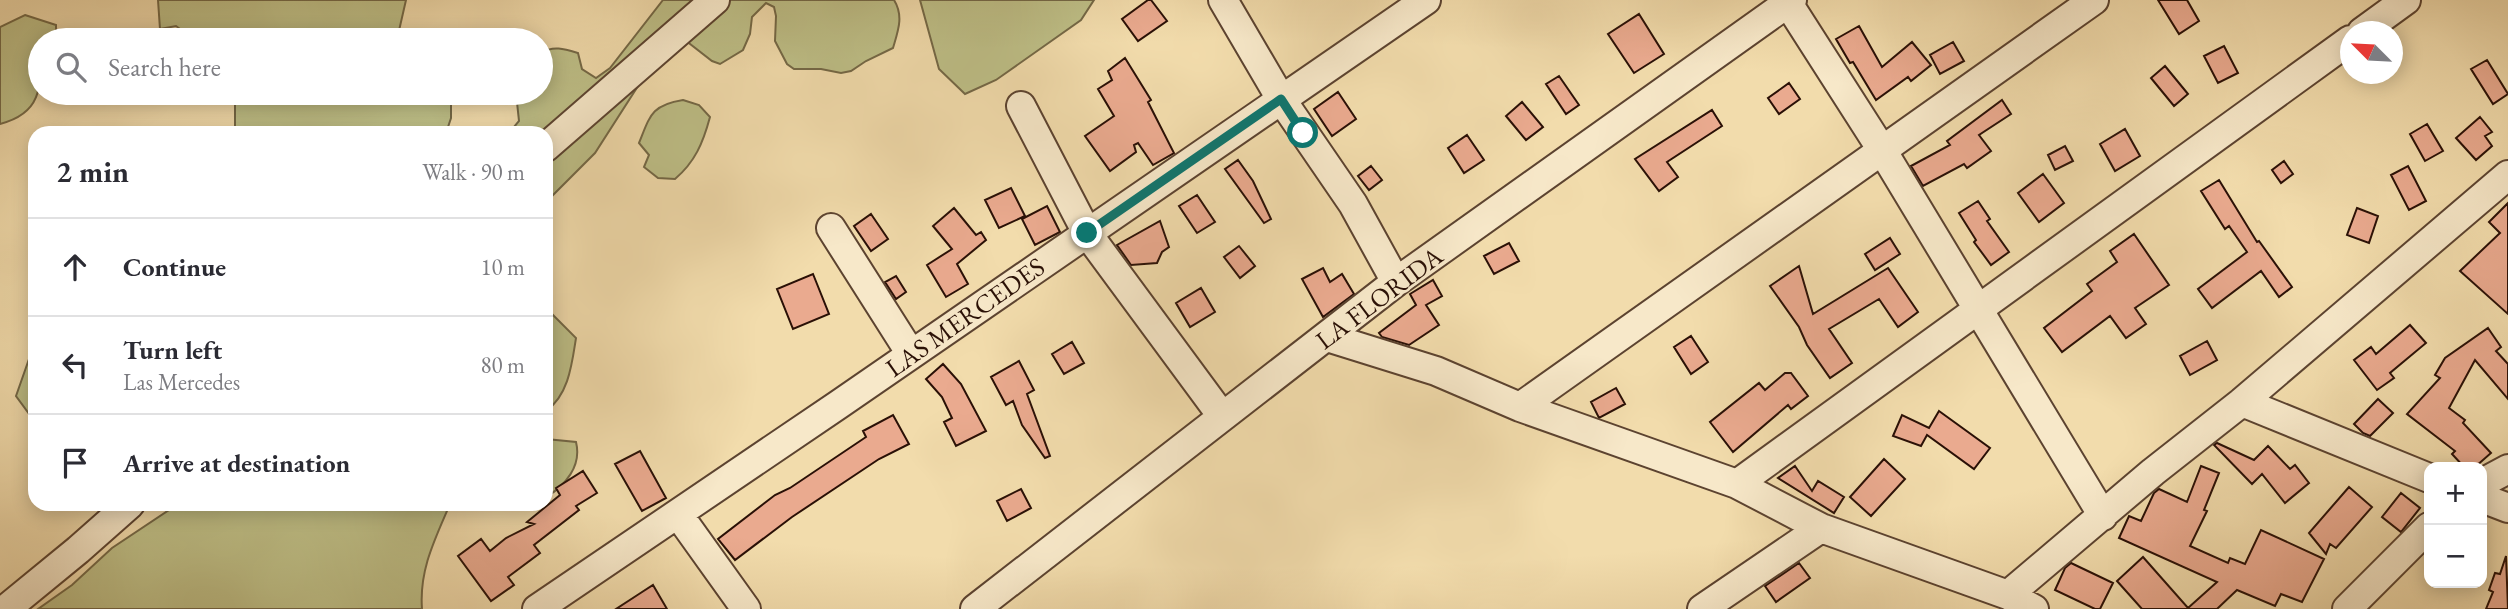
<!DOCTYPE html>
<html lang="en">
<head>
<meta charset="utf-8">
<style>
	:root { --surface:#fff; --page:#f2f2f3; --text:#2b2b33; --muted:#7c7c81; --line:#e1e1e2 }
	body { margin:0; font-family:"EB Garamond",serif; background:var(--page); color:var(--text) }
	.controls { position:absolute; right:21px; bottom:21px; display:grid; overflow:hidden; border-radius:14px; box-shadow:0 4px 18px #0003 }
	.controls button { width:63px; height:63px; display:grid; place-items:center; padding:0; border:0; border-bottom:2px solid var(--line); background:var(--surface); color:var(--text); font:35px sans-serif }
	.compass { position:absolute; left:2340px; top:21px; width:63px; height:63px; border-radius:50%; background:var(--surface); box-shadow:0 4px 18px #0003; rotate:294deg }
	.stop { position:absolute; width:21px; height:21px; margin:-16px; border:5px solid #0f766e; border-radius:50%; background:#fff }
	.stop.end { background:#0f766e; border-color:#fff; box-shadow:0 2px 7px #0008 }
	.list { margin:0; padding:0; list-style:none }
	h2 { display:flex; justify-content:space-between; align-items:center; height:91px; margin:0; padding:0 28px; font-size:30px }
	h2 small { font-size:23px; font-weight:400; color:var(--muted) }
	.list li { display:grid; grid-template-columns:46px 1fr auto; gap:21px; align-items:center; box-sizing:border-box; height:98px; padding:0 28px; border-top:2px solid var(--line) }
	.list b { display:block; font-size:26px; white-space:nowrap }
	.list p { margin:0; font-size:23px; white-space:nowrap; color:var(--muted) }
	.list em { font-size:23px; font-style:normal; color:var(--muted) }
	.icon { flex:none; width:38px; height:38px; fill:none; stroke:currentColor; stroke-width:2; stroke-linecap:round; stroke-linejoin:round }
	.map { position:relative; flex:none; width:2508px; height:609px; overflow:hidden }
	.search { position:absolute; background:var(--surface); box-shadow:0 4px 18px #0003; left:28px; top:28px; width:525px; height:77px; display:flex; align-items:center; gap:18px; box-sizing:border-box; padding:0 24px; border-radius:38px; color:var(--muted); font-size:26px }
	.panel { position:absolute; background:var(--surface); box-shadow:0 4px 18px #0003; left:28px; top:126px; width:525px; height:385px; border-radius:21px }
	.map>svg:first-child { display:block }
	.green { fill:#bebf87; stroke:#746846; stroke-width:2 }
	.building { fill:#eaaa8f; stroke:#2a1006; stroke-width:2 }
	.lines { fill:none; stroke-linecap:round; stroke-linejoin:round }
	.minor-casing { stroke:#5c4330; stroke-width:32 }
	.minor { stroke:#f7e8c9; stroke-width:28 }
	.route { stroke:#0f766e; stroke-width:9 }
	.labels { text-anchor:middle; stroke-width:5; stroke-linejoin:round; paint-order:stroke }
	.street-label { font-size:26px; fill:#2a1006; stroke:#f7e8c9 }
</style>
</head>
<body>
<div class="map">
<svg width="2508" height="609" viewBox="0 0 2508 609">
	<rect width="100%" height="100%" fill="#f2dcac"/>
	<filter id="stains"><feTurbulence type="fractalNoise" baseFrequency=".00286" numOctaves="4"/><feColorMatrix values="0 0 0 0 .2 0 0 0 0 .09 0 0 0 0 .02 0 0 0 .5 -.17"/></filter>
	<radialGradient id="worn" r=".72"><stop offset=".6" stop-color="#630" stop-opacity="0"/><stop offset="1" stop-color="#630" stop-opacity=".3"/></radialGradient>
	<path class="green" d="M 158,0 L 406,0 L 398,35 L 405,40 L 195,40 L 176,26 L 160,29 Z
		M 663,0 L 894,0 C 904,16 898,31 893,48 L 866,61 L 851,71 L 841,73 L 821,69 L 794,69 L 787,64 L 775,41 L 776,16 L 774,7 L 766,3 L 752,17 L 750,34 L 743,50 L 720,64 L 712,61 L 676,33 L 635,70 L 638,86 L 595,153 L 546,202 L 546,133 L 509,133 L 519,121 L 516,93 L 541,93 L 541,53 C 553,45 565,49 578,53 L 582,69 L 596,78 L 610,68 Z
		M 920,0 L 1094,0 L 1081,20 L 996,80 L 965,94 L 939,69 Z
		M 25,15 L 56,25 L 56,40 L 40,40 C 40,80 47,112 0,124 L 0,27 Z
		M 232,93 L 451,93 L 451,118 L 446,133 L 231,133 L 235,128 L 235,95 Z
		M 683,100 L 699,105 L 710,117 C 703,143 695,162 675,179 L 658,178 L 644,167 L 649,155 L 639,143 C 650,116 651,105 683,100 Z
		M 551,313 L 576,338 C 572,363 569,395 546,411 L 546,314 Z
		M 35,353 L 35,422 L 16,396 L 29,359 Z
		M 546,439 L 576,442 C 582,466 565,486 546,497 Z
		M 178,504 L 450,504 C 435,539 419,570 422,609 L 38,609 L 72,585 L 112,548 Z"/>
	<path class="building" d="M 1148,0 L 1151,0 L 1167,21 L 1138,41 L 1122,19 Z
		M 2158,0 L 2187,0 L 2199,21 L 2179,34 Z
		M 1639,14 L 1664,54 L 1634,73 L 1608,34 Z
		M 1859,26 L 1882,67 L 1912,42 L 1931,65 L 1911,81 L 1908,77 L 1876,100 L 1853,62 L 1850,63 L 1836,39 Z
		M 1953,42 L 1964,61 L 1940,74 L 1930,55 Z
		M 2224,46 L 2238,73 L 2218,83 L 2204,56 Z
		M 1125,58 L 1151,100 L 1148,102 L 1174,153 L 1153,165 L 1138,143 L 1134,145 L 1136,152 L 1110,171 L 1085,136 L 1114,116 L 1098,89 L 1112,80 L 1108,71 Z
		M 2487,60 L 2508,94 L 2493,104 L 2471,69 Z
		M 2165,66 L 2188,94 L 2174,106 L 2151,78 Z
		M 1559,76 L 1579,105 L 1566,114 L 1546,84 Z
		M 1789,83 L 1800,99 L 1779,114 L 1768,98 Z
		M 1338,92 L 1356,119 L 1332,136 L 1314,109 Z
		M 2002,100 L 2011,114 L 1979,135 L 1991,151 L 1967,168 L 1964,164 L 1923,186 L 1911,166 L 1950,145 L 1947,141 Z
		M 1522,102 L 1543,127 L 1526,140 L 1506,116 Z
		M 1712,110 L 1722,126 L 1667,162 L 1678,177 L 1659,191 L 1635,159 Z
		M 2480,117 L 2492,132 L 2485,136 L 2492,146 L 2476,160 L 2456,138 Z
		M 2427,124 L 2443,151 L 2425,161 L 2410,134 Z
		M 2125,129 L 2140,156 L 2115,171 L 2100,144 Z
		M 1467,135 L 1484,160 L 1464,173 L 1448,148 Z
		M 2065,146 L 2073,161 L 2055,170 L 2048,155 Z
		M 1238,160 L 1253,181 L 1271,219 L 1264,223 L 1225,169 Z
		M 2284,161 L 2293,174 L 2281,183 L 2272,170 Z
		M 1371,166 L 1382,180 L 1369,190 L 1358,176 Z
		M 2408,166 L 2426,201 L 2409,210 L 2391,175 Z
		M 2043,174 L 2064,203 L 2039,222 L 2018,193 Z
		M 2219,180 L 2257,242 L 2259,241 L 2292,287 L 2279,297 L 2261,271 L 2212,308 L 2198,289 L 2247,252 L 2229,226 L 2225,229 L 2201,191 Z
		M 1011,188 L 1025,216 L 999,228 L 985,200 Z
		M 1197,195 L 1215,222 L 1197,233 L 1179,206 Z
		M 1978,201 L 1990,219 L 1987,221 L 2009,252 L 1991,265 L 1974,242 L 1976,240 L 1959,213 Z
		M 2508,203 L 2508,314 L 2460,271 L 2500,233 L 2489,222 Z
		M 1047,206 L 1060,232 L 1035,245 L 1022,219 Z
		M 954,208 L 976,235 L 981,232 L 986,240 L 957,264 L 968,284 L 946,297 L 927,265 L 952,249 L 933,226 Z
		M 2357,208 L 2378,216 L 2369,243 L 2347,235 Z
		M 871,214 L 888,239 L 871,251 L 854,226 Z
		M 1160,221 L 1169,247 L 1162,252 L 1157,263 L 1131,265 L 1117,245 Z
		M 2134,234 L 2169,285 L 2135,308 L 2146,324 L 2126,338 L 2110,316 L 2062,352 L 2044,328 L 2092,291 L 2087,284 L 2117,262 L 2110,251 Z
		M 1890,238 L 1900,254 L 1875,270 L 1865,254 Z
		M 1509,243 L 1519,261 L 1494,274 L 1484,256 Z
		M 1239,246 L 1255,266 L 1240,278 L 1224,257 Z
		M 1799,266 L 1813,314 L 1888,268 L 1918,312 L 1898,327 L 1879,299 L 1829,329 L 1852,363 L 1830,378 L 1807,345 L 1799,327 L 1770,286 Z
		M 1323,268 L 1330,282 L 1342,274 L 1354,294 L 1323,317 L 1302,279 Z
		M 813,274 L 829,314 L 793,329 L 777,289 Z
		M 896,276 L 906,292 L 896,299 L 885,282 Z
		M 1433,280 L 1442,296 L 1426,305 L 1439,325 L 1409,345 L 1382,337 L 1379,333 L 1416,305 L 1410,294 Z
		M 1201,288 L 1215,312 L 1190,327 L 1176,303 Z
		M 2410,325 L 2426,343 L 2390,373 L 2394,378 L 2377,390 L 2354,360 L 2371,347 L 2376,354 Z
		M 2488,328 L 2501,347 L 2496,351 L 2508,364 L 2508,399 L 2475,360 L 2449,408 L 2465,420 L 2463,423 L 2491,453 L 2475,467 L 2464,467 L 2452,454 L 2455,451 L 2407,414 L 2440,378 L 2435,375 L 2445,358 Z
		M 1691,336 L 1708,362 L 1691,374 L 1674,347 Z
		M 2207,341 L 2217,360 L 2190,375 L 2180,356 Z
		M 1072,342 L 1084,363 L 1064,374 L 1052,354 Z
		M 1019,361 L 1034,390 L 1027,394 L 1050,456 L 1045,458 L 1022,425 L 1013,401 L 1006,405 L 991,377 Z
		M 943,364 L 961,384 L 986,431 L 956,446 L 944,422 L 952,418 L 942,397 L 926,379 Z
		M 1785,373 L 1791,373 L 1808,396 L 1791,409 L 1788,405 L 1733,452 L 1710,422 L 1759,383 L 1765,390 Z
		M 1616,388 L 1625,404 L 1599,418 L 1591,402 Z
		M 2378,399 L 2393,413 L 2370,436 L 2363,433 L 2354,424 Z
		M 1939,411 L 1990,448 L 1974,469 L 1927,435 L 1921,446 L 1893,436 L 1902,415 L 1929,428 Z
		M 893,415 L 909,444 L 879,459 L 792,517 L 735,560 L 718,539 L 775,495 L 790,488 L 866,437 L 863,431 Z
		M 2217,443 L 2254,460 L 2268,446 L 2290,469 L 2295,465 L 2309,483 L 2285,503 L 2262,474 L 2252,484 L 2214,445 Z
		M 640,451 L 666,498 L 642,511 L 615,464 Z
		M 1884,459 L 1905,479 L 1871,516 L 1850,497 Z
		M 1795,466 L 1812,491 L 1818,481 L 1844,497 L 1834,513 L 1778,478 Z
		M 2201,466 L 2219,473 L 2204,510 L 2207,511 L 2190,546 L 2228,563 L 2230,558 L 2245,564 L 2261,530 L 2324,559 L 2302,602 L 2281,594 L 2275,606 L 2237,590 L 2217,609 L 2142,609 L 2117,581 L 2143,557 L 2188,608 L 2217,582 L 2119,538 L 2129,516 L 2141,521 L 2154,493 L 2159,489 L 2187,502 Z
		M 583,471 L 597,493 L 576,506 L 579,510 L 534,545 L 540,553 L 508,577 L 514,585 L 491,601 L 458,556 L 481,539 L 490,551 L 506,538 L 534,524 L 527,522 L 560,495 L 556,488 Z
		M 2349,487 L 2372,507 L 2336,548 L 2330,544 L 2326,554 L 2309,533 Z
		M 1021,489 L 1031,508 L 1007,521 L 997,501 Z
		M 2401,493 L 2420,508 L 2401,532 L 2382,517 Z
		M 2506,556 L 2508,609 L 2486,609 L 2493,592 L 2489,590 L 2495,573 L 2500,574 Z
		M 1799,563 L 1810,578 L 1776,602 L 1765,586 Z
		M 2071,563 L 2113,583 L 2100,609 L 2095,609 L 2055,590 L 2065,568 Z
		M 653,585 L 667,609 L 616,609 L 639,594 Z"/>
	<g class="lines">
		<g class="minor-casing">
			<path id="minor" d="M 1223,0 L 1281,99 L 1353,204 L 1396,282
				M 1786,0 L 1882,150 L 2103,516
				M 2362,32 L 2406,0
				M 1021,106 L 1087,233 L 1222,416
				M 546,147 L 715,0
				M 831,228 L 911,354
				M 1327,337 L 1436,371 L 1520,407 L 1737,484 L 1821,528 L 2008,595 L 2034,609
				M 2242,402 L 2429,478
				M 1520,407 L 2094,0
				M 2482,483 L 2508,469
				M 1737,484 L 2350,40
				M 2482,498 L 2508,508
				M 678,514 L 746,609
				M 2008,595 L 2153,472 L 2242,402 L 2508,175
				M 6,609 L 78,550 L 130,504
				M 537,609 L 838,405 L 1426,0
				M 975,609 L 1396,282 L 1792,0
				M 1702,609 L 1821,528
				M 2347,609 L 2429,527"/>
		</g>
		<use href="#minor" class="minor"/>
	</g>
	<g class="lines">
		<path class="route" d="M 1087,233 L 1281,99 L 1303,133"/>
	</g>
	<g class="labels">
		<g class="street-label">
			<text transform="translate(1379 298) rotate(-37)" y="9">LA FLORIDA</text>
			<text transform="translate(965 317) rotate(-35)" y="9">LAS MERCEDES</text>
		</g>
	</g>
	<rect width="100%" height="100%" filter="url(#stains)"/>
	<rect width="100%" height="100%" fill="url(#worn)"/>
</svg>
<div class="controls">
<button>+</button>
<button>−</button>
</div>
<svg class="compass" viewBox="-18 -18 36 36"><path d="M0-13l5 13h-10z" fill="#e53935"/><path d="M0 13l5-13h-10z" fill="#7c7c81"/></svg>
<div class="stop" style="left:1303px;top:133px"></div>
<div class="stop end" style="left:1087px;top:233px"></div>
<div class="search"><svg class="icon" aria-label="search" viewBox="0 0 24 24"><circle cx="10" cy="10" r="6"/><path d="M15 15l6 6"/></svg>Search here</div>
<section class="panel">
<h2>2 min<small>Walk · 90 m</small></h2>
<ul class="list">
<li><svg class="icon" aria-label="ahead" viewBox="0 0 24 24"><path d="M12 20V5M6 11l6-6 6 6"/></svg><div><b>Continue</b></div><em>10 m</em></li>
<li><svg class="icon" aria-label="left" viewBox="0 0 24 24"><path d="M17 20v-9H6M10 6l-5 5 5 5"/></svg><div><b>Turn left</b><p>Las Mercedes</p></div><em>80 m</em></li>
<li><svg class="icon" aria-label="arrive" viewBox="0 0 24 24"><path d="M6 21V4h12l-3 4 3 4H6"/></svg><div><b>Arrive at destination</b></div></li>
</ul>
</section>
</div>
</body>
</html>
